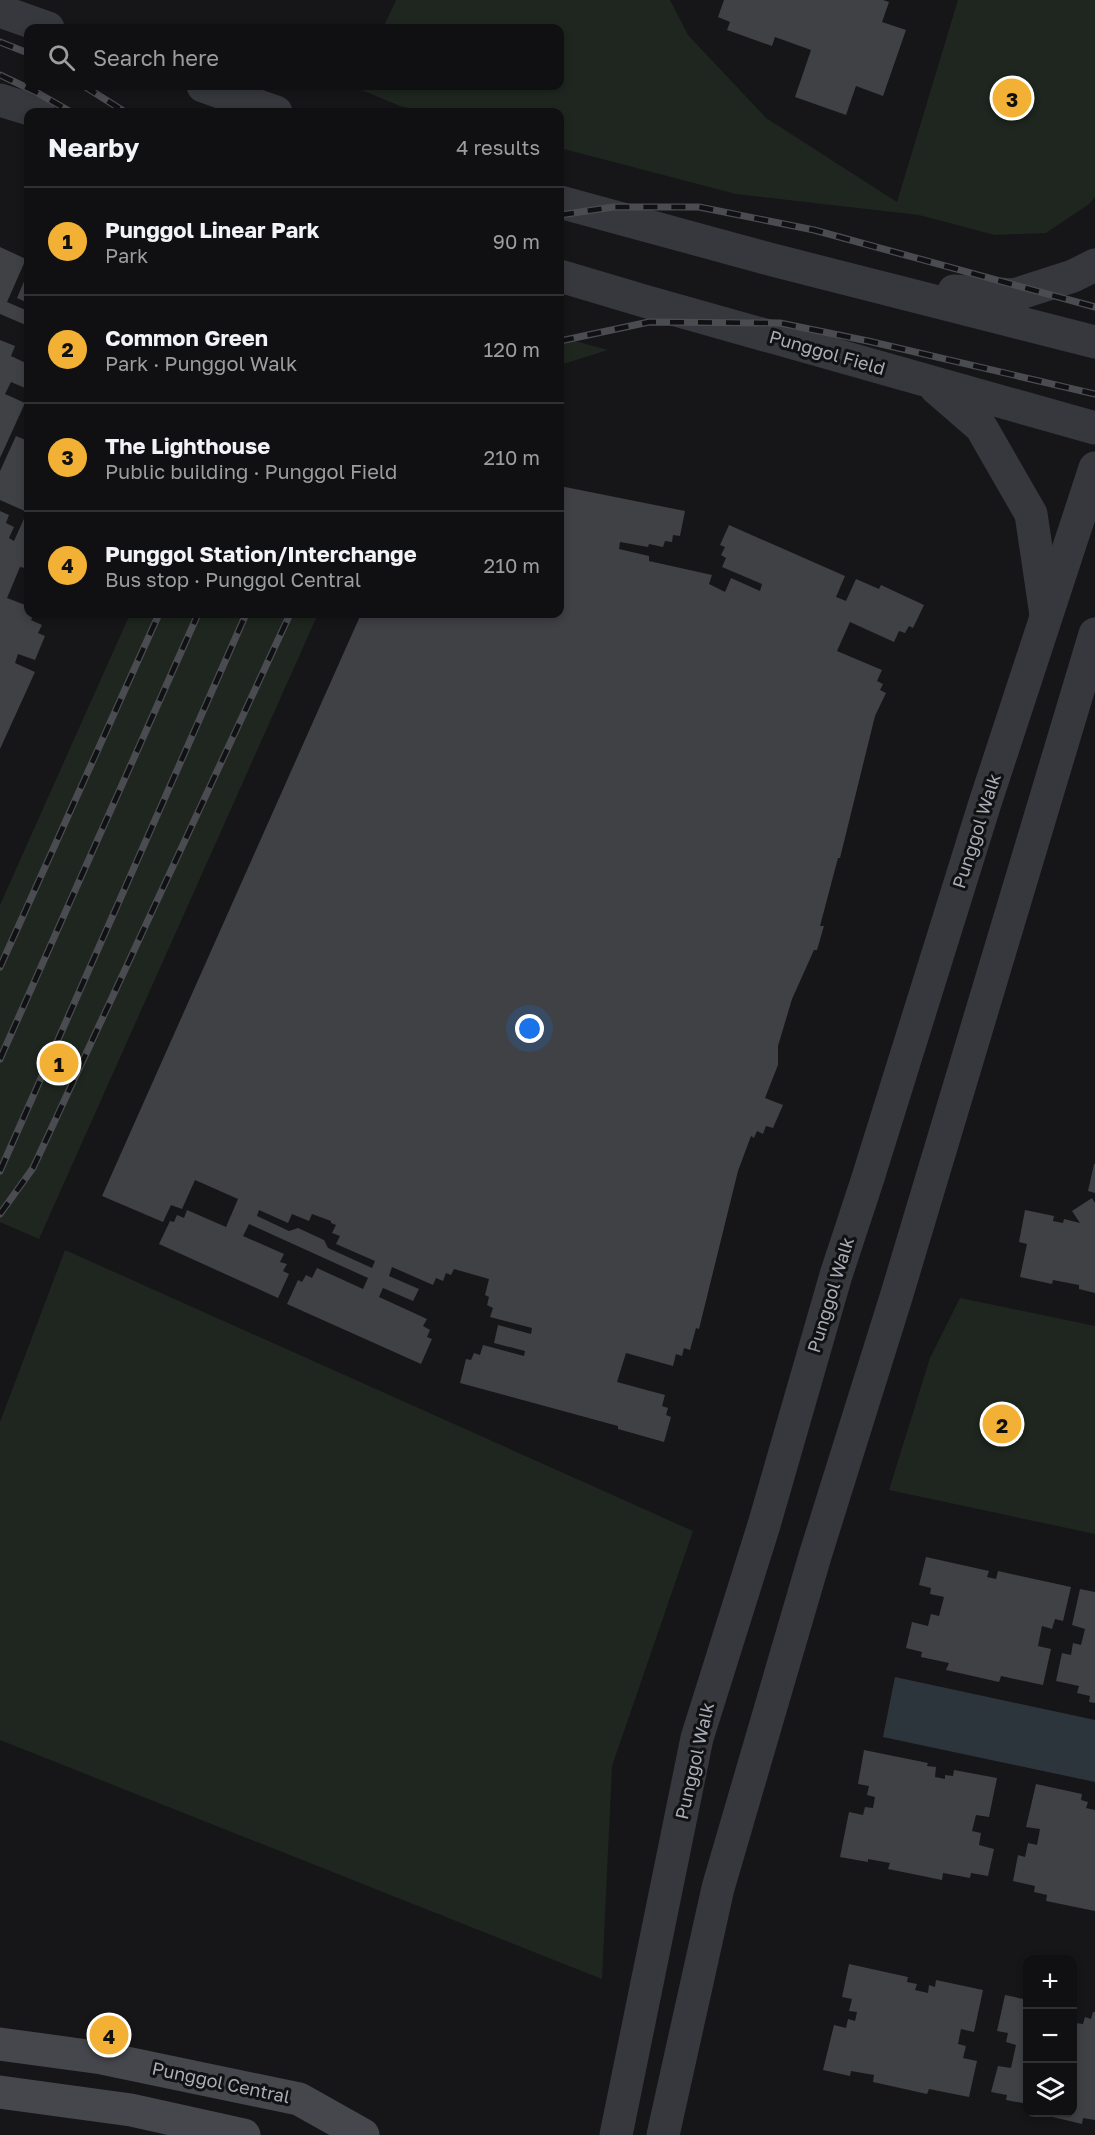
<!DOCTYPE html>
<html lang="en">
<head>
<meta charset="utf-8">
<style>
	:root { --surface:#101012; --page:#1e1e20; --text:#f1f3f6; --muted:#9c9d9f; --line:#303032; --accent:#f2b134 }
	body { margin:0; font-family:"Golos Text",sans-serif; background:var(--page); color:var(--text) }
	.controls { position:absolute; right:18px; bottom:18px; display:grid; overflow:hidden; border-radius:12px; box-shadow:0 3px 9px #0003 }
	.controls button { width:54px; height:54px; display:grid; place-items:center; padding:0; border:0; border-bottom:2px solid var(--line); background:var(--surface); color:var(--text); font:30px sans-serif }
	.you { position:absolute; left:530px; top:1029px; width:21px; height:21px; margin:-15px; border:4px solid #fff; border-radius:50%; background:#1a73e8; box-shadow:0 0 0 9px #1a73e833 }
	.badge { display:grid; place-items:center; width:39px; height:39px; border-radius:50%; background:var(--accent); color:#111; font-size:20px; font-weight:700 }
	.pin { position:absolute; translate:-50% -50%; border:3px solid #fff; box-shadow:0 2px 6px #0006 }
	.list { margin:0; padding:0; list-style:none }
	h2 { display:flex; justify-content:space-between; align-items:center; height:78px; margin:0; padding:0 24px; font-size:26px }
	h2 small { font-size:20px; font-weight:400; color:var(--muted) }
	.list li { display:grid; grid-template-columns:39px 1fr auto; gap:18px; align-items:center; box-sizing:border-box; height:108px; padding:0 24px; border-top:2px solid var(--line) }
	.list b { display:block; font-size:22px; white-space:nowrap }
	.list p { margin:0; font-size:20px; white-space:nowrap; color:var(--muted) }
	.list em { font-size:20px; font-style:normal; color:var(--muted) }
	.icon { flex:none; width:33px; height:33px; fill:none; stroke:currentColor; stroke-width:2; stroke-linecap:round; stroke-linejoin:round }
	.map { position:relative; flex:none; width:1095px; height:2135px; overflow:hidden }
	.search { position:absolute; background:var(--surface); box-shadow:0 3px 9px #0003; left:24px; top:24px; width:540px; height:66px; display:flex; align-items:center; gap:15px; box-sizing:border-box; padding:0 21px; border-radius:12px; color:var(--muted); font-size:22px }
	.panel { position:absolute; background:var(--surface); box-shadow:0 3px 9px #0003; left:24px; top:108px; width:540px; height:510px; border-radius:12px }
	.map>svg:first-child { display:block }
	.green { fill:#1e261f }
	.water { fill:#2c353c }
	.building { fill:#404145; fill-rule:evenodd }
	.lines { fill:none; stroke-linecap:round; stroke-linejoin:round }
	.minor { stroke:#37383d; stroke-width:33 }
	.tertiary { stroke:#37383d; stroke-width:33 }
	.secondary { stroke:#45474d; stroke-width:33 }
	.rail-casing { stroke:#4a4c52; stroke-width:7 }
	.rail { stroke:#111113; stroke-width:4.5; stroke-dasharray:14; stroke-linecap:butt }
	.labels { text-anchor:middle; stroke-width:6; stroke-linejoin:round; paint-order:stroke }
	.street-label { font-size:18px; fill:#a8adb8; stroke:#111113 }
</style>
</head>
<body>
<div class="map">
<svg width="1095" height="2135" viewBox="0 0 1095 2135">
	<rect width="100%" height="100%" fill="#161618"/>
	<path class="green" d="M 396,0 L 670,0 L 688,35 L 766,118 L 897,202 L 958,0 L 1095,0 L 1095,197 L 1089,204 L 1046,233 L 995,235 L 919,215 L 736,194 L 560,148 L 560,112 L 425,112 L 400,106 L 357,88 L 358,86 L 560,86 L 560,28 L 383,28 Z
		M 560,337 L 608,350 L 560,365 Z
		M 130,614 L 318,614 L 39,1239 L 0,1222 L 0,905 Z
		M 65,1250 L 693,1531 L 612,1766 L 602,1979 L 0,1740 L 0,1422 Z
		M 960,1298 L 1095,1326 L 1095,1534 L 889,1490 L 930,1358 Z"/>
	<path class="water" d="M 895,1677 L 1095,1720 L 1095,1782 L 883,1737 Z"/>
	<path class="building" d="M 724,0 L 883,0 L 889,2 L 882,22 L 906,30 L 883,96 L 856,86 L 846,115 L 795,97 L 811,50 L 775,37 L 772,46 L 727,30 L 730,22 L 718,17 Z
		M 0,247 L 26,259 L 7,302 L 28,311 L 28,326 L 0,314 Z
		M 28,272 L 28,303 L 17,298 Z
		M 0,340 L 15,346 L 11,356 L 28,364 L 28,379 L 25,388 L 11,382 L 5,394 L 25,403 L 0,458 Z
		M 16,436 L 28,441 L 28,578 L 25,568 L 20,567 L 7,598 L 28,606 L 28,614 L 34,614 L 31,620 L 42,625 L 38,633 L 45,636 L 35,660 L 18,654 L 15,663 L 35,672 L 0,749 L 0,511 L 9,515 L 6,523 L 14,527 L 9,538 L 14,541 L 27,512 L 0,500 L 0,471 Z
		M 560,486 L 685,511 L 680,536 L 673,535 L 672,542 L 665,541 L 663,547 L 649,544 L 648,547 L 620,542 L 619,549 L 649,556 L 649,561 L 712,575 L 709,584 L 725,592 L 731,578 L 760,591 L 762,584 L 722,567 L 726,558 L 721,555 L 725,547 L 720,545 L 729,525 L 845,576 L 836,597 L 846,601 L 856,579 L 879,589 L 881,585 L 924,605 L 913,628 L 909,626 L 905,633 L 899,631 L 894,642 L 850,622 L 837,651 L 882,670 L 877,681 L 883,684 L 880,690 L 886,693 L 875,716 L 840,858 L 838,858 L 820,926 L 824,926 L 817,950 L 814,950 L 792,999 L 778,1046 L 778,1065 L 765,1098 L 783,1105 L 773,1128 L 766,1126 L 763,1134 L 757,1131 L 754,1138 L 751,1136 L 738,1171 L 699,1329 L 696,1328 L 690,1350 L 684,1348 L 682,1356 L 676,1354 L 673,1366 L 626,1353 L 617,1382 L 665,1395 L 662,1406 L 668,1408 L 666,1415 L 671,1417 L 664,1442 L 618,1429 L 618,1426 L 460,1383 L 466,1359 L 471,1360 L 474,1353 L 480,1355 L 483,1345 L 524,1356 L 525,1351 L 494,1343 L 498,1325 L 531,1334 L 532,1328 L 490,1317 L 493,1308 L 487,1305 L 489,1297 L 485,1295 L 489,1279 L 454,1269 L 451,1275 L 446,1273 L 443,1281 L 436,1278 L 433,1285 L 392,1267 L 389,1276 L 419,1289 L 413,1301 L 383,1288 L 379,1297 L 427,1319 L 423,1326 L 430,1330 L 427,1337 L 432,1339 L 421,1364 L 287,1304 L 298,1280 L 302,1282 L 306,1275 L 312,1278 L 317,1268 L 363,1289 L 368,1278 L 249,1224 L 243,1236 L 284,1254 L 280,1262 L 287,1264 L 283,1271 L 289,1274 L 278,1298 L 159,1244 L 170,1221 L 174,1222 L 177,1215 L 184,1218 L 187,1210 L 226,1227 L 238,1199 L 195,1180 L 182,1209 L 171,1205 L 163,1222 L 102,1196 L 361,614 L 560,614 ZM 259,1210 L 288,1223 L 292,1214 L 309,1221 L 312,1214 L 331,1221 L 331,1223 L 336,1225 L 332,1233 L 340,1236 L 336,1244 L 375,1261 L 372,1268 L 328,1248 L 324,1240 L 298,1228 L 289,1231 L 257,1216 Z
		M 1094,1164 L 1095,1164 L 1095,1193 L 1088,1191 Z
		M 1092,1198 L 1095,1203 L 1095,1293 L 1079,1289 L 1079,1285 L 1053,1280 L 1052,1284 L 1020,1277 L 1027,1244 L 1019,1242 L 1025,1210 L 1054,1216 L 1053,1221 L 1063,1223 L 1064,1219 L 1080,1223 L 1072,1211 Z
		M 926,1557 L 989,1571 L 987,1577 L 996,1579 L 998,1571 L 1071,1587 L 1063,1621 L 1055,1619 L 1052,1629 L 1042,1626 L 1038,1646 L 1051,1649 L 1043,1685 L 1001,1676 L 999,1682 L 946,1670 L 949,1663 L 921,1657 L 922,1652 L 906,1648 L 912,1622 L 928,1626 L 931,1614 L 939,1616 L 944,1597 L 930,1594 L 931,1588 L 919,1585 Z
		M 1080,1589 L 1095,1592 L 1095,1703 L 1089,1702 L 1090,1696 L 1077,1693 L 1079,1686 L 1056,1681 L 1062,1653 L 1071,1655 L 1073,1643 L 1081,1645 L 1085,1629 L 1072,1625 Z
		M 864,1750 L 928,1763 L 927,1766 L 936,1767 L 935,1777 L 945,1779 L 945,1775 L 953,1776 L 954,1770 L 997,1778 L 989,1817 L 976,1815 L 972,1831 L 981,1833 L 979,1845 L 994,1849 L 988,1876 L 971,1873 L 970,1878 L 943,1873 L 942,1880 L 888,1869 L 890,1863 L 868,1859 L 868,1862 L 840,1857 L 849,1812 L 863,1815 L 865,1807 L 873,1808 L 875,1797 L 867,1795 L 869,1786 L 858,1784 Z
		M 1036,1784 L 1082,1794 L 1081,1800 L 1088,1802 L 1086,1808 L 1095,1810 L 1095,1911 L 1046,1901 L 1047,1895 L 1034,1892 L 1035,1886 L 1013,1881 L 1018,1855 L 1025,1857 L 1028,1843 L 1037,1845 L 1040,1829 L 1026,1827 Z
		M 849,1964 L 908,1977 L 907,1982 L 917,1984 L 915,1990 L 928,1993 L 929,1985 L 935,1987 L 936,1980 L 983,1990 L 974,2032 L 961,2029 L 958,2044 L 966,2046 L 963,2058 L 977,2061 L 969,2097 L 929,2089 L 927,2094 L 873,2082 L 874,2075 L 851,2071 L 850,2076 L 823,2070 L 834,2025 L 846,2028 L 848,2019 L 855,2021 L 857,2012 L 849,2011 L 852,1999 L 842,1997 Z
		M 1005,1995 L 1028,2000 L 1028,2104 L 1006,2100 L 1007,2095 L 991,2092 L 998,2066 L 1011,2068 L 1016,2045 L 1006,2042 L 1008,2033 L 997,2031 Z
		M 1093,2012 L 1095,2012 L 1095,2120 L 1083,2118 L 1082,2124 L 1036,2113 L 1072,2112 L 1072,2013 L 1077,2014 L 1075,2023 L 1083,2024 L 1085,2017 L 1091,2019 Z"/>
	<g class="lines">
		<path class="minor" d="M 616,2135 L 697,1738 L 764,1525 L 836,1275 L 867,1181 L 985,803 L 1095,468
			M 663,2135 L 718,1888 L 815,1556 L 897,1294 L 1095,634"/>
		<path class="tertiary" d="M 0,11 L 48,28
			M 203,86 L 276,112
			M 0,100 L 39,112
			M 560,202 L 773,260 L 1095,342
			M 560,276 L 644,301 L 1095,428
			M 954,291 L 1014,295 L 1073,276 L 1095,265
			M 936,388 L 981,427 L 1031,514 L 1046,615"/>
		<path class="secondary" d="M 0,2044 L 102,2058 L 299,2099 L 363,2135
			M 0,2092 L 131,2110 L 244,2135"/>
		<g class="rail-casing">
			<path id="rail" d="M 0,42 L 28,53
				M 0,75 L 36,92 L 71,112
				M 84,86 L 125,112
				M 560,215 L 613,207 L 699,207 L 814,230 L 1095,307
				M 560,341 L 649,322 L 780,323 L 868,341 L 1095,394
				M 0,967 L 159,614
				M 0,1059 L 198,614
				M 0,1171 L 246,614
				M 0,1214 L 33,1168 L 290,614"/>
		</g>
		<use href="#rail" class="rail"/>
	</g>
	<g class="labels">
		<g class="street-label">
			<text transform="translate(827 353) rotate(16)" y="6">Punggol Field</text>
			<text transform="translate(977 831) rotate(-72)" y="6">Punggol Walk</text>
			<text transform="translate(831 1295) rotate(-73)" y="6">Punggol Walk</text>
			<text transform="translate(695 1761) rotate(-77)" y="6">Punggol Walk</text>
			<text transform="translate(221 2083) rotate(12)" y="6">Punggol Central</text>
		</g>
	</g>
</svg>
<div class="controls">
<button>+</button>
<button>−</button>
<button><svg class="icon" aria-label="layers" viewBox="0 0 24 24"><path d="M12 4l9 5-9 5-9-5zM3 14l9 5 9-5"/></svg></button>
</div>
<div class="you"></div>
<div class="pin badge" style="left:59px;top:1063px">1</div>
<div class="pin badge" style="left:1002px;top:1424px">2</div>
<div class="pin badge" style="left:1012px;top:98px">3</div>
<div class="pin badge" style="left:109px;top:2035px">4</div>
<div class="search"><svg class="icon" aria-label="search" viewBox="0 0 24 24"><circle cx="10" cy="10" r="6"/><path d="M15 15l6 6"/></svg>Search here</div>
<section class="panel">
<h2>Nearby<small>4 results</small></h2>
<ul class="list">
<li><span class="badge">1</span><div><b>Punggol Linear Park</b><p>Park</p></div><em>90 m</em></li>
<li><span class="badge">2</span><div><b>Common Green</b><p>Park · Punggol Walk</p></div><em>120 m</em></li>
<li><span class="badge">3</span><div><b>The Lighthouse</b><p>Public building · Punggol Field</p></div><em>210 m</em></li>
<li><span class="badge">4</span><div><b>Punggol Station/Interchange</b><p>Bus stop · Punggol Central</p></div><em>210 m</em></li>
</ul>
</section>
</div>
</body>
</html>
